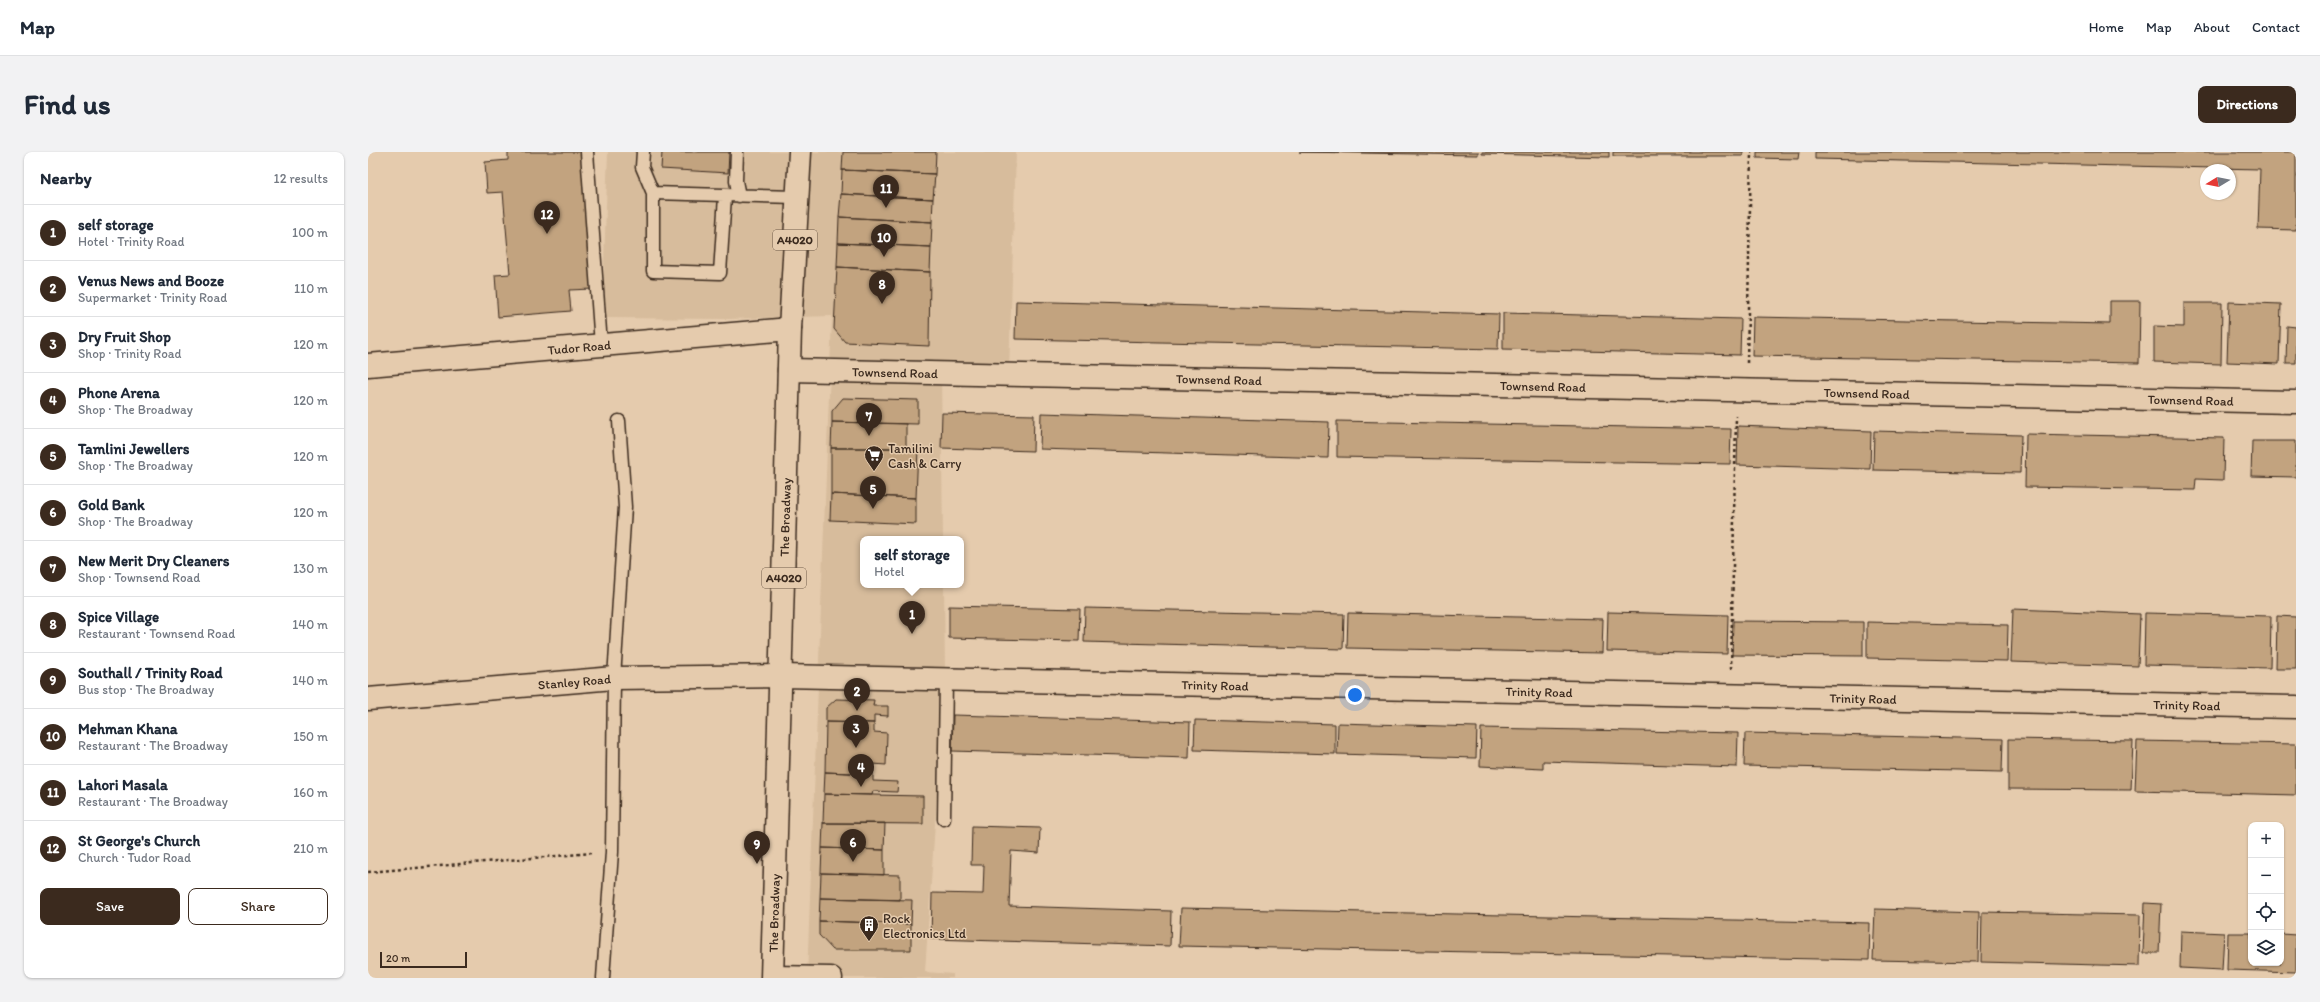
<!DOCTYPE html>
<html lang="en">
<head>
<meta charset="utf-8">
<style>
	:root { --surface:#fff; --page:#f2f2f3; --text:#1f2937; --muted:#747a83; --line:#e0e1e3; --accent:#3b2a1e }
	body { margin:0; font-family:Itim,sans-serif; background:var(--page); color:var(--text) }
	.controls { position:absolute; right:12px; bottom:12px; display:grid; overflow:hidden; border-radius:8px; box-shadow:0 1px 3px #0004 }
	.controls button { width:36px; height:36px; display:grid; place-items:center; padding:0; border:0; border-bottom:1px solid var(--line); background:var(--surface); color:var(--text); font:20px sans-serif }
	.compass { position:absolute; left:1832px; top:12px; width:36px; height:36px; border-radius:50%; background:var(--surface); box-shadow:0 1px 3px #0004; rotate:260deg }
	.scale { position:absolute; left:12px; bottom:10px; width:87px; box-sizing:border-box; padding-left:4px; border:2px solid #3b2a1e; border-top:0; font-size:11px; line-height:14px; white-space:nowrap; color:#3b2a1e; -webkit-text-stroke:3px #e5cbad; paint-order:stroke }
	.you { position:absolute; left:987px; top:543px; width:14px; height:14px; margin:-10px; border:3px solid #fff; border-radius:50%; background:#1a73e8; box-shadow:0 0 0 6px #1a73e833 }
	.badge { display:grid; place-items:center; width:26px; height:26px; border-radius:50%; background:var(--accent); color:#fff; font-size:13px; font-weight:700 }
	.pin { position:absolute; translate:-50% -33px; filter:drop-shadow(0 1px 2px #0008) }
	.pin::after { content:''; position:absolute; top:21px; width:14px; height:12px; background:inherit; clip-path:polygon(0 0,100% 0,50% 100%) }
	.popup { position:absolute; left:492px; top:384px; width:104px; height:52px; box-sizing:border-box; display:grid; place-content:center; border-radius:8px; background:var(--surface); filter:drop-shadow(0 1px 3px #0005); font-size:13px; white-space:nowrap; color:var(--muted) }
	.popup b { font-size:15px; color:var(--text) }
	.popup::after { content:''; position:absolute; left:50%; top:100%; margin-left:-8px; border:8px solid transparent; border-top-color:var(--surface) }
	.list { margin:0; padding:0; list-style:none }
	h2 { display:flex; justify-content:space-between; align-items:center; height:52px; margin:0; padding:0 16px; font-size:17px }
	h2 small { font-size:13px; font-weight:400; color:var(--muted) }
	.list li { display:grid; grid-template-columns:26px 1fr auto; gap:12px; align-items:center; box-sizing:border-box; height:56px; padding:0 16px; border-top:1px solid var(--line) }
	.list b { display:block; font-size:15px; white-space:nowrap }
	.list p { margin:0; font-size:13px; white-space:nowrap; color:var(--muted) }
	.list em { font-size:13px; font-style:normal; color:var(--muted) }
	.actions { display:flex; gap:8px; padding:12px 16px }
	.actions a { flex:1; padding:9px 0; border:1px solid var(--accent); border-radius:8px; text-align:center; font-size:14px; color:var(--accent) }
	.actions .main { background:var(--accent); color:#fff }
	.icon { flex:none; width:22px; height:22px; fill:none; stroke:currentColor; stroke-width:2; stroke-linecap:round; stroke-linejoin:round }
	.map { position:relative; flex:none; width:1928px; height:826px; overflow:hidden; border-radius:8px }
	header { display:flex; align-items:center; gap:24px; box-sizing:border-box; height:56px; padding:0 20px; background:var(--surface); border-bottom:1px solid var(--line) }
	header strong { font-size:19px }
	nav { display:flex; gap:22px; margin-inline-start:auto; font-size:14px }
	.intro { display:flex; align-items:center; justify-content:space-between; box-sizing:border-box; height:96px; padding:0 24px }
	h1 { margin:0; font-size:28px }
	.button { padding:10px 18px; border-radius:8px; background:var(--accent); color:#fff; font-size:14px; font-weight:700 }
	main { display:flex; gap:24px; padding:0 24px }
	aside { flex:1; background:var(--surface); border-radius:8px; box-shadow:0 1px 3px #0004 }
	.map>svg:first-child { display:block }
	.built { fill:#d7bc9c }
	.building { fill:#c2a37f; stroke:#3b2a1e }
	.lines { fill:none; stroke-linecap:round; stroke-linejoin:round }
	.lane-casing { stroke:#3b2a1e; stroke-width:15 }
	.street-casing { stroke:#3b2a1e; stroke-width:25 }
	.primary-casing { stroke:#3b2a1e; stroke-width:25 }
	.path { stroke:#3b2a1e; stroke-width:2.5; stroke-dasharray:3 3; stroke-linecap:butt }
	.lane { stroke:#e5cbad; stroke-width:12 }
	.street { stroke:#e5cbad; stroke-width:22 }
	.primary { stroke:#e5cbad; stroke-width:22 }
	.labels { text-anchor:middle; stroke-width:3; stroke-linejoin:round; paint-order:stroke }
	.shield { fill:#e5cbad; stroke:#6e5a49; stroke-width:1 }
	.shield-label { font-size:12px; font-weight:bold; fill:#3b2a1e }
	.street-label { font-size:13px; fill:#3b2a1e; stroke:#e5cbad }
	.poi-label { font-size:13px; fill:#3b2a1e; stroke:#e5cbad; text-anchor:start }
</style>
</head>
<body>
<header>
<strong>Map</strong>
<nav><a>Home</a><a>Map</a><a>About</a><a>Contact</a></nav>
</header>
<div class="intro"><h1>Find us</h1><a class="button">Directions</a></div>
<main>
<aside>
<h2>Nearby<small>12 results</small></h2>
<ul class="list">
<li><span class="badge">1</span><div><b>self storage</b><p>Hotel · Trinity Road</p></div><em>100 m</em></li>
<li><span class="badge">2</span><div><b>Venus News and Booze</b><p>Supermarket · Trinity Road</p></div><em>110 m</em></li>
<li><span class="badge">3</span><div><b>Dry Fruit Shop</b><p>Shop · Trinity Road</p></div><em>120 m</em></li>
<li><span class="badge">4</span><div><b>Phone Arena</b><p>Shop · The Broadway</p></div><em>120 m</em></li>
<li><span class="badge">5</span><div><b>Tamlini Jewellers</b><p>Shop · The Broadway</p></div><em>120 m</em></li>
<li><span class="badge">6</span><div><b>Gold Bank</b><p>Shop · The Broadway</p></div><em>120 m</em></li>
<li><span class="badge">7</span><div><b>New Merit Dry Cleaners</b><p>Shop · Townsend Road</p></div><em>130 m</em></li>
<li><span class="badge">8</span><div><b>Spice Village</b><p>Restaurant · Townsend Road</p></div><em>140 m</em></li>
<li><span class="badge">9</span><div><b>Southall / Trinity Road</b><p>Bus stop · The Broadway</p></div><em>140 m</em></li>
<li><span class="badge">10</span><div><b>Mehman Khana</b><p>Restaurant · The Broadway</p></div><em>150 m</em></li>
<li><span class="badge">11</span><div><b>Lahori Masala</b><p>Restaurant · The Broadway</p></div><em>160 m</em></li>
<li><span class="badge">12</span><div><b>St George's Church</b><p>Church · Tudor Road</p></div><em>210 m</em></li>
</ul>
<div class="actions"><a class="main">Save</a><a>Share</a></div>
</aside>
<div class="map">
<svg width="1928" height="826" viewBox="0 0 1928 826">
	<rect width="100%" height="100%" fill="#e5cbad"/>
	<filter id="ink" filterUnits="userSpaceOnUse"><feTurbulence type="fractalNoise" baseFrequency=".025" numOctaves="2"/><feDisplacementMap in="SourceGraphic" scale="8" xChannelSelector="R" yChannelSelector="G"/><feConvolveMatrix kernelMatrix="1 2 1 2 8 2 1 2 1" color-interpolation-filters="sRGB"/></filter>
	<g filter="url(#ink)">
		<path class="built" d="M 240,0 L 648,0 L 641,220 L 573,218 L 575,387 L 495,387 L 495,433 L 576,433 L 577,522 L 557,820 L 585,822 L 585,826 L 439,826 L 464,164 L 360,167 L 234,166 Z"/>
		<path class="building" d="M 140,0 L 213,0 L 224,137 L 201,138 L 203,159 L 130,165 L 127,123 L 142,122 L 135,40 L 119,41 L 117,10 L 140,8 Z
			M 294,0 L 361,0 L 360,21 L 293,17 Z
			M 475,0 L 568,0 L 567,22 L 474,18 Z
			M 931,0 L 1110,0 L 1110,3 Z
			M 1114,0 L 1241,0 L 1241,5 L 1114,2 Z
			M 1245,0 L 1375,0 L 1375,4 L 1245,4 Z
			M 1389,0 L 1431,0 L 1430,7 L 1389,6 Z
			M 1447,0 L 1928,0 L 1928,78 L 1890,77 L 1892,17 L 1447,7 Z
			M 474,18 L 567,22 L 565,47 L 473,42 Z
			M 473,42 L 565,47 L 564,70 L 471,65 Z
			M 471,65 L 564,70 L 563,95 L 470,91 Z
			M 470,91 L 563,95 L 562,120 L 469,115 Z
			M 469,115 L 562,120 L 561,194 L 477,190 L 466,177 Z
			M 648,149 L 1131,162 L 1130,197 L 647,187 Z
			M 1742,149 L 1772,149 L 1771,211 L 1384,204 L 1385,165 L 1742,172 Z
			M 1861,150 L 1913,152 L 1911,212 L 1859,210 Z
			M 1816,151 L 1854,151 L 1853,212 L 1786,210 L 1786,174 L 1816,175 Z
			M 1135,161 L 1373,167 L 1372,203 L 1135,197 Z
			M 1919,174 L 1928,175 L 1928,211 L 1918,211 Z
			M 475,246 L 550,248 L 550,272 L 464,270 L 464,259 Z
			M 574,261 L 666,263 L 665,299 L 573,296 Z
			M 673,261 L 961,270 L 960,306 L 672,297 Z
			M 969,269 L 1363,277 L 1362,312 L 969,305 Z
			M 464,270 L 538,272 L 538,296 L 463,296 Z
			M 1370,274 L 1503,279 L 1502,317 L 1369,313 Z
			M 1506,279 L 1653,283 L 1652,321 L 1505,318 Z
			M 1658,282 L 1856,286 L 1855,328 L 1828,327 L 1827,338 L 1657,335 Z
			M 1884,289 L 1928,289 L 1928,325 L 1883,324 Z
			M 463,296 L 550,296 L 548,346 L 463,342 Z
			M 463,342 L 548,346 L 548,372 L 462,368 Z
			M 581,454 L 712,457 L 711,489 L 581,486 Z
			M 717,456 L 976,462 L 975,497 L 716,490 Z
			M 1645,457 L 1772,462 L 1770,514 L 1643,510 Z
			M 1240,460 L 1360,463 L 1359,502 L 1239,499 Z
			M 980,461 L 1235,467 L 1234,501 L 979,496 Z
			M 1777,461 L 1903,464 L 1902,516 L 1776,513 Z
			M 1909,464 L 1928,465 L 1928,517 L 1908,517 Z
			M 1365,469 L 1495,470 L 1495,504 L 1364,503 Z
			M 1499,470 L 1640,473 L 1639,509 L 1499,506 Z
			M 468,547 L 506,548 L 505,554 L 520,554 L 520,564 L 506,563 L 506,571 L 458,570 L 458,556 Z
			M 585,563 L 822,570 L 821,606 L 584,599 Z
			M 827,568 L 967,572 L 967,602 L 826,598 Z
			M 458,570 L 506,571 L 506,580 L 519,581 L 518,613 L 505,612 L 505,622 L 457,620 Z
			M 970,571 L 1109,575 L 1108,606 L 969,602 Z
			M 1113,576 L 1370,581 L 1369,615 L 1175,609 L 1175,617 L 1112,614 Z
			M 1377,581 L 1635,587 L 1634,620 L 1376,614 Z
			M 1640,587 L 1765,589 L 1763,638 L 1640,637 Z
			M 1769,589 L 1928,592 L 1928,643 L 1767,639 Z
			M 457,620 L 505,622 L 505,629 L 530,630 L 529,640 L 505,639 L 504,643 L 456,642 Z
			M 456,642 L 555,644 L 555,672 L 455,671 Z
			M 455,671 L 517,671 L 516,698 L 454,696 Z
			M 604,674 L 672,676 L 671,701 L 643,699 L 641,754 L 803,759 L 802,794 L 563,787 L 564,741 L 615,742 L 616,713 L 603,713 Z
			M 454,696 L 516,698 L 516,723 L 453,721 Z
			M 453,721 L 532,723 L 532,748 L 452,746 Z
			M 452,746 L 544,748 L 543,772 L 451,769 Z
			M 1777,751 L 1793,752 L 1791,801 L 1775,801 Z
			M 813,756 L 1502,771 L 1501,808 L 811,794 Z
			M 1507,757 L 1611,760 L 1610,810 L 1505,808 Z
			M 1614,760 L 1772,763 L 1771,814 L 1613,810 Z
			M 451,769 L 543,772 L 543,798 L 465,798 L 451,783 Z
			M 1813,779 L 1856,781 L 1854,818 L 1812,816 Z
			M 1860,781 L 1883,781 L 1883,811 L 1913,811 L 1913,782 L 1928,783 L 1928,820 L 1859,818 Z"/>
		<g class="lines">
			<g class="lane-casing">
				<path id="lane" d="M 219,0 L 233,193
					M 275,0 L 274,15 L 285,41
					M 369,0 L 368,29 L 371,44
					M 357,44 L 352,121 L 285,119 L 285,41 L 429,45
					M 576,667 L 578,528
					M 235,826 L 244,700 L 246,526 L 257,355 L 251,269"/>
			</g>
			<g class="street-casing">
				<g id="street">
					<path id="s1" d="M 0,213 L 422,177"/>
					<path id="s2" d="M 421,218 L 1928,250"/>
					<path id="s3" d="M 0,547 L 246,526 L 414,524 L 1928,555"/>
					<path d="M 405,825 L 463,826"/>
				</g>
			</g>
			<g class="primary-casing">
				<g id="primary">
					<path id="s4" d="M 404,826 L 422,177 L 432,0"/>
				</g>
			</g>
			<path class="path" d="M 1379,211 L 1383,0
				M 1363,517 L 1368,264
				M 0,720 L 223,701"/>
			<use href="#lane" class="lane"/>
			<use href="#street" class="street"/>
			<use href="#primary" class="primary"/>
		</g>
	</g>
	<defs>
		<g id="supermarket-pin" transform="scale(1)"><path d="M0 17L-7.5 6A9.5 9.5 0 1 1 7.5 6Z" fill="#3b2a1e" stroke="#e5cbad"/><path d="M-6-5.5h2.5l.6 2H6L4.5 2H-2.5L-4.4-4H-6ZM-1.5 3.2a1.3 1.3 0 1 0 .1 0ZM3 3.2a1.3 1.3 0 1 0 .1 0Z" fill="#fff"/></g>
		<g id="building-pin" transform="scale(1)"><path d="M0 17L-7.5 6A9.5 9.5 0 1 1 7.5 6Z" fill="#3b2a1e" stroke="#e5cbad"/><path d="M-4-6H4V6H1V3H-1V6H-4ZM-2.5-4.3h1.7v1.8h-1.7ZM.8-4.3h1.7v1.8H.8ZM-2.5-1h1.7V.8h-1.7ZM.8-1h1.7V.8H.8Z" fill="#fff"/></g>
	</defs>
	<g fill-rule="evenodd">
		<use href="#supermarket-pin" x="506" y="303"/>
		<use href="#building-pin" x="501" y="773"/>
	</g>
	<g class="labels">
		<g class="shield">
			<rect x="405" y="78" width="44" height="20" rx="3"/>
			<rect x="394" y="416" width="44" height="20" rx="3"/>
		</g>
		<g class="shield-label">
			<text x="427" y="92">A4020</text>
			<text x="416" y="430">A4020</text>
		</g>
		<g class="street-label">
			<text dy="5" stroke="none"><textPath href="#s1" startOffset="212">Tudor Road</textPath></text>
			<text dy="5" stroke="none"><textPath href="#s2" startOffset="106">Townsend Road</textPath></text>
			<text dy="5" stroke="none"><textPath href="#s2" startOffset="430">Townsend Road</textPath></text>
			<text dy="5" stroke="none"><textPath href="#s2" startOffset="754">Townsend Road</textPath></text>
			<text dy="5" stroke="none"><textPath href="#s2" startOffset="1078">Townsend Road</textPath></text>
			<text dy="5" stroke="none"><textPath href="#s2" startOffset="1402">Townsend Road</textPath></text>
			<text dy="5" stroke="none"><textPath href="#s4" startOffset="461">The Broadway</textPath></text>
			<text dy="5" stroke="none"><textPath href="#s3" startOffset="207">Stanley Road</textPath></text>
			<text dy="5" stroke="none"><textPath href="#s3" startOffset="848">Trinity Road</textPath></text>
			<text dy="5" stroke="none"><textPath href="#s3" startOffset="1172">Trinity Road</textPath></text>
			<text dy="5" stroke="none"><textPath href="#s3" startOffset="1496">Trinity Road</textPath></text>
			<text dy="5" stroke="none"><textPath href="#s3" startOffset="1820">Trinity Road</textPath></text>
			<text dy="5" stroke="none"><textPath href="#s4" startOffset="65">The Broadway</textPath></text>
		</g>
		<g class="poi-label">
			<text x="520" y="301">Tamilini<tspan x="520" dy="15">Cash &amp; Carry</tspan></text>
			<text x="515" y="771">Rock<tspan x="515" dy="15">Electronics Ltd</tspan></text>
		</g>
	</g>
</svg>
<div class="controls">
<button>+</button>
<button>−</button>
<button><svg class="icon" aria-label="locate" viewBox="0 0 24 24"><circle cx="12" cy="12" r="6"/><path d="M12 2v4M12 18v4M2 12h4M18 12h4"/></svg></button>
<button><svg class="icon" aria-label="layers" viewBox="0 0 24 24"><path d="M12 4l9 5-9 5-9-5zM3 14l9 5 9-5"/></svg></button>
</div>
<svg class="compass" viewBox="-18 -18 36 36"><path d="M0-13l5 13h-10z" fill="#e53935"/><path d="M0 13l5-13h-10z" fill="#747a83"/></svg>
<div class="scale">20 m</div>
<div class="you"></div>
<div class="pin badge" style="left:544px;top:482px">1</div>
<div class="popup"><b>self storage</b>Hotel</div>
<div class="pin badge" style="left:489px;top:559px">2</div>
<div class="pin badge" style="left:488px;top:596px">3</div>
<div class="pin badge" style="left:493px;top:635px">4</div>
<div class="pin badge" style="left:505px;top:357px">5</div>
<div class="pin badge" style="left:485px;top:710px">6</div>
<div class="pin badge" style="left:501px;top:284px">7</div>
<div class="pin badge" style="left:514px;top:152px">8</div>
<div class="pin badge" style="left:389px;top:712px">9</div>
<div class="pin badge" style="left:516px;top:105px">10</div>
<div class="pin badge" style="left:518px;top:56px">11</div>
<div class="pin badge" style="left:179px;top:82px">12</div>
</div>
</main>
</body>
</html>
